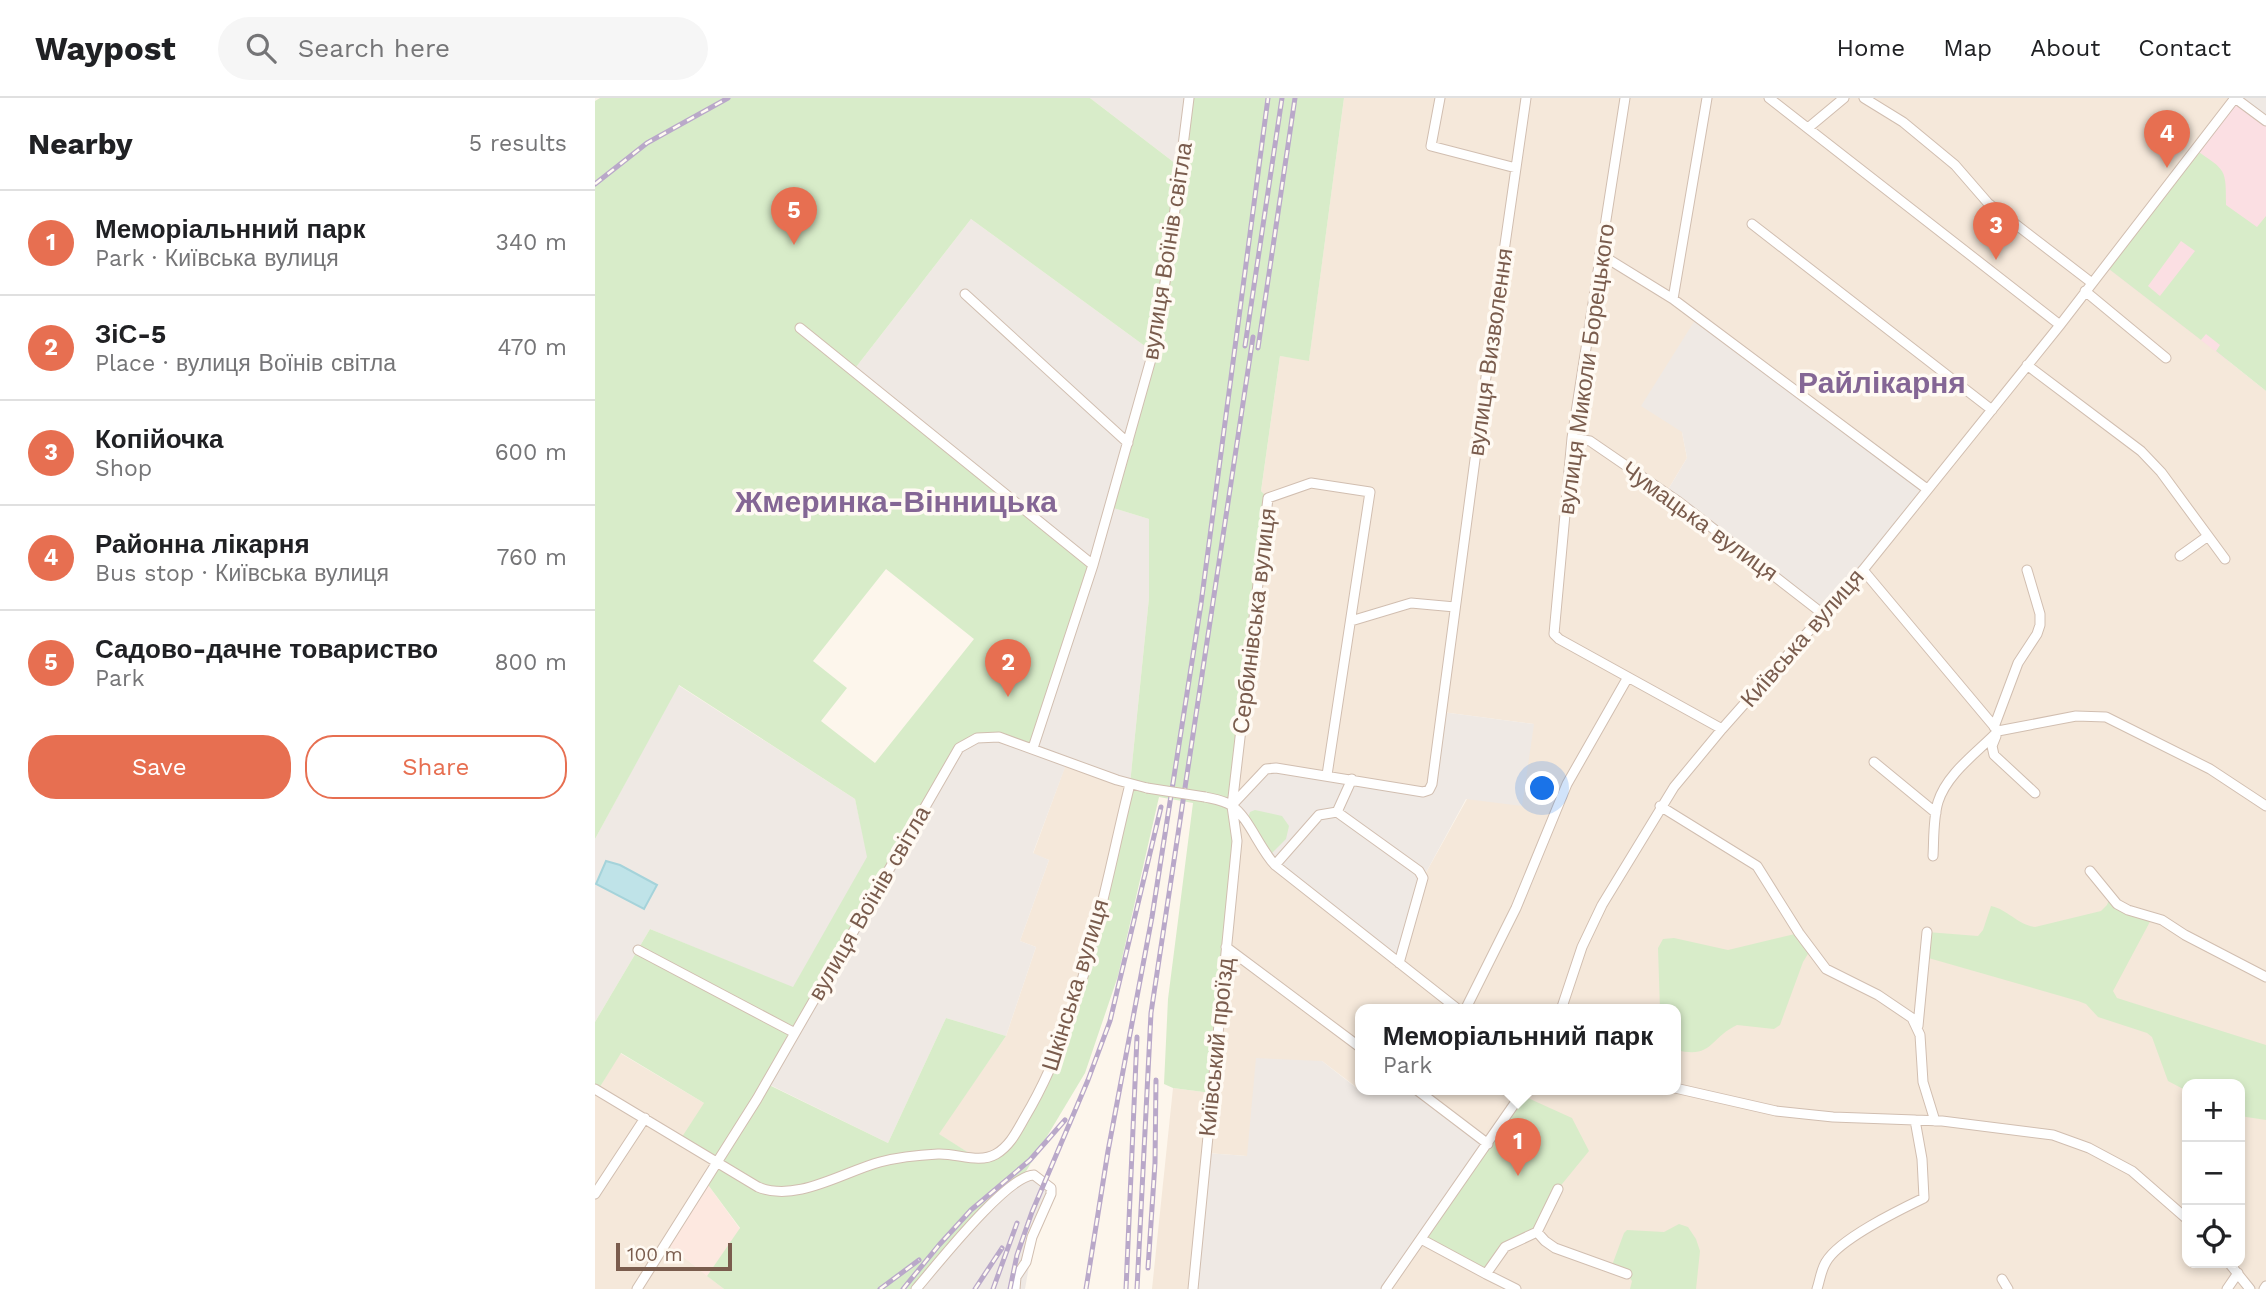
<!DOCTYPE html>
<html lang="en">
<head>
<meta charset="utf-8">
<style>
	:root { --surface:#fff; --page:#f6f6f6; --text:#202124; --muted:#757577; --line:#e0e0e0; --accent:#e76f51 }
	body { margin:0; font-family:"Work Sans",sans-serif; background:var(--page); color:var(--text) }
	.controls { position:absolute; right:21px; bottom:21px; display:grid; overflow:hidden; border-radius:14px; box-shadow:0 4px 10px #0003 }
	.controls button { width:63px; height:63px; display:grid; place-items:center; padding:0; border:0; border-bottom:2px solid var(--line); background:var(--surface); color:var(--text); font:35px sans-serif }
	.scale { position:absolute; left:21px; bottom:18px; width:116px; box-sizing:border-box; padding-left:7px; border:4px solid #7a5c4d; border-top:0; font-size:19px; line-height:24px; white-space:nowrap; color:#7a5c4d; -webkit-text-stroke:5px #fffaf3; paint-order:stroke }
	.you { position:absolute; left:948px; top:691px; width:24px; height:24px; margin:-18px; border:5px solid #fff; border-radius:50%; background:#1a73e8; box-shadow:0 0 0 10px #1a73e833 }
	.badge { display:grid; place-items:center; width:46px; height:46px; border-radius:50%; background:var(--accent); color:#fff; font-size:23px; font-weight:700 }
	.pin { position:absolute; translate:-50% -58px; filter:drop-shadow(0 2px 4px #0008) }
	.pin::after { content:''; position:absolute; top:37px; width:24px; height:21px; background:inherit; clip-path:polygon(0 0,100% 0,50% 100%) }
	.popup { position:absolute; left:760px; top:906px; width:326px; height:91px; box-sizing:border-box; display:grid; place-content:center; border-radius:14px; background:var(--surface); filter:drop-shadow(0 2px 5px #0005); font-size:23px; white-space:nowrap; color:var(--muted) }
	.popup b { font-size:26px; color:var(--text) }
	.popup::after { content:''; position:absolute; left:50%; top:100%; margin-left:-14px; border:14px solid transparent; border-top-color:var(--surface) }
	.list { margin:0; padding:0; list-style:none }
	h2 { display:flex; justify-content:space-between; align-items:center; height:91px; margin:0; padding:0 28px; font-size:30px }
	h2 small { font-size:23px; font-weight:400; color:var(--muted) }
	.list li { display:grid; grid-template-columns:46px 1fr auto; gap:21px; align-items:center; box-sizing:border-box; height:105px; padding:0 28px; border-top:2px solid var(--line) }
	.list b { display:block; font-size:26px; white-space:nowrap }
	.list p { margin:0; font-size:23px; white-space:nowrap; color:var(--muted) }
	.list em { font-size:23px; font-style:normal; color:var(--muted) }
	.actions { display:flex; gap:14px; padding:21px 28px }
	.actions a { flex:1; padding:16px 0; border:2px solid var(--accent); border-radius:28px; text-align:center; font-size:24px; color:var(--accent) }
	.actions .main { background:var(--accent); color:#fff }
	.icon { flex:none; width:38px; height:38px; fill:none; stroke:currentColor; stroke-width:2; stroke-linecap:round; stroke-linejoin:round }
	.map { position:relative; flex:none; width:1671px; height:1191px; overflow:hidden }
	header { display:flex; align-items:center; gap:42px; box-sizing:border-box; height:98px; padding:0 35px; background:var(--surface); border-bottom:2px solid var(--line) }
	header strong { font-size:33px }
	nav { display:flex; gap:38px; margin-inline-start:auto; font-size:24px }
	.search { width:490px; height:63px; background:var(--page); display:flex; align-items:center; gap:18px; box-sizing:border-box; padding:0 24px; border-radius:38px; color:var(--muted); font-size:26px }
	main { display:flex }
	aside { flex:1; background:var(--surface) }
	.map>svg:first-child { display:block }
	.residential { fill:#f5e8da; fill-rule:evenodd }
	.commercial { fill:#fde8e0 }
	.industrial { fill:#efe9e4 }
	.medical { fill:#fbdfe3 }
	.green { fill:#d8ecc9; fill-rule:evenodd }
	.water { fill:#bfe3e8; stroke:#a5d3da; stroke-width:2 }
	.lines { fill:none; stroke-linecap:round; stroke-linejoin:round }
	.minor-casing { stroke:#d1beb0; stroke-width:11 }
	.minor { stroke:#fff; stroke-width:9 }
	.rail-casing { stroke:#b9a8c9; stroke-width:5 }
	.rail { stroke:#fffaf3; stroke-width:2.5; stroke-dasharray:8; stroke-linecap:butt }
	.minor-bridge-casing { stroke:#d1beb0; stroke-width:11; stroke-linecap:butt }
	.minor-bridge { stroke:#fff; stroke-width:9 }
	.labels { text-anchor:middle; stroke-width:7; stroke-linejoin:round; paint-order:stroke }
	.street-label { font-size:23px; fill:#7a5c4d; stroke:#fffaf3 }
	.district-label { font-size:30px; font-weight:bold; fill:#846695; stroke:#fffaf3 }
</style>
</head>
<body>
<header>
<strong>Waypost</strong>
<div class="search"><svg class="icon" aria-label="search" viewBox="0 0 24 24"><circle cx="10" cy="10" r="6"/><path d="M15 15l6 6"/></svg>Search here</div>
<nav><a>Home</a><a>Map</a><a>About</a><a>Contact</a></nav>
</header>
<main>
<aside>
<h2>Nearby<small>5 results</small></h2>
<ul class="list">
<li><span class="badge">1</span><div><b>Меморіальнний парк</b><p>Park · Київська вулиця</p></div><em>340 m</em></li>
<li><span class="badge">2</span><div><b>ЗіС-5</b><p>Place · вулиця Воїнів світла</p></div><em>470 m</em></li>
<li><span class="badge">3</span><div><b>Копійочка</b><p>Shop</p></div><em>600 m</em></li>
<li><span class="badge">4</span><div><b>Районна лікарня</b><p>Bus stop · Київська вулиця</p></div><em>760 m</em></li>
<li><span class="badge">5</span><div><b>Садово-дачне товариство</b><p>Park</p></div><em>800 m</em></li>
</ul>
<div class="actions"><a class="main">Save</a><a>Share</a></div>
</aside>
<div class="map">
<svg width="1671" height="1191" viewBox="0 0 1671 1191">
	<rect width="100%" height="100%" fill="#fdf6ec"/>
	<path class="residential" d="M 749,0 L 1640,0 L 1621,253 L 1671,293 L 1671,1191 L 791,1191 L 822,992 L 1080,992 L 1080,912 L 766,912 L 766,992 L 771,992 L 769,995 L 727,963 L 652,1058 L 611,1055 L 598,1191 L 557,1191 L 578,990 L 616,995 L 637,708 L 673,401 L 666,393 L 685,258 L 714,262 ZM 1087,334 L 1228,515 L 1071,395 L 1092,360 ZM 847,614 L 939,626 L 872,701 L 828,780 L 834,692 ZM 1592,986 L 1645,986 L 1645,1165 L 1592,1165 Z
		M 472,663 L 535,686 L 465,950 L 408,1052 L 382,1060 L 343,1036 L 411,938 L 441,849 L 425,843 L 454,762 L 438,756 Z
		M 25,955 L 109,1005 L 123,1065 L 72,1146 L 129,1191 L 0,1191 L 0,991 L 3,992 Z"/>
	<path class="commercial" d="M 111,1084 L 145,1131 L 112,1178 L 72,1146 Z"/>
	<path class="industrial" d="M 495,0 L 594,0 L 585,69 Z
		M 1640,0 L 1671,0 L 1671,23 Z
		M 376,121 L 558,254 L 515,409 L 554,421 L 554,500 L 535,686 L 472,664 L 438,755 L 454,762 L 425,843 L 441,849 L 411,938 L 351,920 L 293,1045 L 171,985 L 360,656 L 389,638 L 437,650 L 258,273 Z
		M 1102,219 L 1332,391 L 1228,516 L 1071,395 L 1092,360 L 1087,334 L 1046,308 Z
		M 83,587 L 260,701 L 273,759 L 198,890 L 55,831 L 0,924 L 0,741 Z
		M 847,614 L 939,626 L 927,708 L 871,701 L 828,780 L 804,865 L 680,767 L 637,708 L 671,671 L 834,692 Z
		M 661,960 L 727,963 L 768,995 L 771,992 L 822,992 L 893,1046 L 791,1191 L 598,1191 L 611,1055 L 652,1058 Z
		M 435,1077 L 456,1090 L 441,1129 L 430,1191 L 321,1191 L 385,1116 Z"/>
	<path class="medical" d="M 1640,0 L 1671,23 L 1671,214 L 1633,263 L 1510,168 Z"/>
	<path class="green" d="M 5,0 L 495,0 L 585,69 L 594,0 L 749,0 L 714,263 L 685,258 L 666,393 L 673,400 L 637,707 L 641,724 L 616,995 L 578,990 L 569,986 L 573,901 L 598,705 L 564,699 L 523,878 L 490,975 L 427,1080 L 321,1191 L 129,1191 L 112,1178 L 145,1130 L 111,1084 L 123,1065 L 85,1042 L 109,1005 L 26,955 L 3,992 L 0,991 L 0,924 L 55,831 L 198,889 L 272,759 L 260,701 L 84,587 L 0,741 L 0,3 ZM 376,121 L 558,254 L 515,409 L 554,421 L 554,500 L 535,686 L 465,950 L 408,1052 L 382,1060 L 344,1036 L 411,938 L 351,920 L 293,1045 L 172,986 L 369,646 L 404,639 L 438,650 L 498,467 L 258,273 ZM 291,471 L 379,541 L 280,665 L 226,623 L 252,590 L 218,563 Z
		M 1601,52 C 1631,73 1631,70 1631,107 L 1662,129 L 1671,118 L 1671,293 L 1621,253 L 1625,247 L 1611,236 L 1606,242 L 1510,168 ZM 1586,143 L 1600,153 L 1565,198 L 1553,188 Z
		M 660,712 L 687,718 L 694,728 L 691,741 L 673,759 L 651,725 L 655,714 Z
		M 1515,799 L 1522,806 L 1558,818 L 1518,893 L 1522,900 L 1671,947 L 1671,1022 L 1645,1018 L 1645,986 L 1592,986 L 1592,993 L 1573,983 L 1557,939 L 1552,935 L 1503,919 L 1491,906 L 1483,903 L 1330,859 L 1332,834 L 1383,838 L 1388,832 L 1396,808 C 1412,811 1423,827 1440,829 L 1506,813 L 1512,807 Z
		M 1204,835 L 1216,851 L 1208,864 L 1185,927 L 1179,931 L 1142,927 C 1113,941 1118,961 1081,952 L 1080,912 L 1065,912 L 1063,850 L 1068,841 L 1079,840 L 1133,852 Z
		M 926,997 L 977,1020 L 994,1053 L 963,1091 L 942,1134 L 913,1147 L 891,1176 L 826,1141 Z
		M 1084,1126 L 1093,1129 L 1101,1141 L 1105,1153 L 1101,1191 L 1035,1191 L 1037,1183 L 1032,1176 L 1016,1170 L 1029,1135 L 1032,1132 L 1069,1134 Z"/>
	<path class="water" d="M 11,763 L 25,767 L 62,787 L 49,811 L 1,786 Z"/>
	<g class="lines">
		<g class="minor-casing">
			<path id="minor" d="M 845,0 L 836,48 L 921,70
				M 1030,0 L 977,340 L 959,536 L 964,541 L 1127,631
				M 1174,0 L 1465,227
				M 1269,0 L 1308,24 L 1360,67 L 1393,105 L 1497,185
				M 1640,0 L 1671,23
				M 1213,30 L 1249,0
				M 1157,126 L 1397,312
				M 1005,156 L 1078,201 L 1332,391
				M 1490,193 L 1571,260
				M 370,196 L 533,345
				M 1078,201 L 1112,0
				M 205,230 L 498,467
				M 1432,267 L 1546,353 L 1566,374 L 1630,461
				M 977,340 L 995,343 L 1084,404 L 1228,516
				M 1585,458 L 1613,438
				M 1268,472 L 1403,633
				M 756,523 L 816,505 L 860,509
				M 1399,629 L 1423,565 L 1442,536 L 1445,527 L 1445,516 L 1432,472
				M 1403,633 L 1481,618 L 1511,619 L 1615,671 L 1671,708
				M 1401,638 L 1397,648 L 1399,657 L 1440,695
				M 438,650 L 498,467 L 558,254 L 573,167 L 594,0
				M 1279,664 L 1341,715
				M 610,699 C 619,701 629,702 637,708 C 654,720 664,750 680,767 L 864,912
				M 638,706 L 671,671 L 681,670 L 828,694 L 834,692 L 837,686 L 890,286 L 931,0
				M 1065,708 L 1162,768 L 1204,835 L 1231,871 L 1283,897 L 1317,920 L 1325,937 L 1328,984 L 1340,1023
				M 742,714 L 757,681
				M 1338,758 C 1339,741 1338,721 1343,704 C 1352,675 1383,654 1403,633
				M 680,767 L 724,717 L 742,714 L 824,773 L 828,780 L 804,865
				M 1495,773 L 1522,806 L 1533,812 L 1567,822 L 1590,837 L 1671,879
				M 631,849 L 766,950
				M 43,852 L 200,935
				M 870,912 L 921,810 L 972,686 L 1033,579
				M 966,912 L 987,849 L 1007,807 L 1079,689 L 1127,631 L 1268,472 L 1465,227 L 1640,0
				M 1323,928 L 1332,834
				M 1080,990 L 1181,1013 L 1238,1019 L 1347,1023 L 1458,1037 L 1494,1050 L 1537,1073 L 1592,1121
				M 0,991 L 163,1089 C 201,1105 248,1074 285,1064 C 304,1059 324,1057 343,1056 C 362,1055 384,1066 401,1056 C 415,1048 422,1033 430,1019 C 488,922 508,795 535,686
				M 822,992 L 893,1046
				M 0,1096 L 50,1020
				M 942,1134 L 963,1091
				M 826,1141 L 891,1176 L 910,1149 L 942,1134 L 950,1143 L 960,1150 L 1032,1176
				M 1634,1165 L 1655,1191
				M 891,1176 L 921,1191
				M 1407,1181 L 1413,1191
				M 42,1191 L 162,1001 L 364,650 L 382,640 L 404,639 L 522,682 L 552,690
				M 321,1191 C 341,1168 412,1077 439,1077 L 456,1090 L 456,1096 L 437,1139 L 431,1164 L 421,1179 L 420,1191
				M 598,1191 L 642,743 L 637,708 L 673,400 L 716,385 L 775,394 L 732,677
				M 791,1191 L 929,992
				M 1222,1191 C 1225,1182 1226,1172 1231,1164 C 1244,1141 1304,1112 1329,1100 L 1327,1061 L 1320,1022
				M 1632,1191 L 1643,1175
				M 1669,1191 L 1671,1188"/>
		</g>
		<use href="#minor" class="minor"/>
		<g class="rail-casing">
			<path id="rail" d="M 0,86 L 52,45 L 133,0
				M 650,248 L 687,0
				M 663,250 L 700,0
				M 553,1170 L 560,1065 L 561,982
				M 285,1191 L 324,1162
				M 308,1191 L 344,1147 L 376,1112 L 435,1062 L 470,1022
				M 380,1191 L 407,1150
				M 398,1191 L 422,1125
				M 415,1191 L 422,1157 L 437,1114 L 493,982 L 515,923 L 566,709
				M 491,1191 L 513,1053 L 557,819 L 606,506 L 673,0
				M 531,1191 L 542,939
				M 542,1191 L 556,915 L 658,239"/>
		</g>
		<use href="#rail" class="rail"/>
		<g class="minor-bridge-casing">
			<path id="minor-bridge" d="M 552,690 L 610,699"/>
		</g>
		<use href="#minor-bridge" class="minor-bridge"/>
	</g>
	<g class="labels">
		<g class="street-label">
			<text transform="translate(572 153) rotate(-81)" y="8">вулиця Воїнів світла</text>
			<text transform="translate(895 254) rotate(-82)" y="8">вулиця Визволення</text>
			<text transform="translate(991 271) rotate(-82)" y="8">вулиця Миколи Борецького</text>
			<text transform="translate(1105 423) rotate(36)" y="8">Чумацька вулиця</text>
			<text transform="translate(659 523) rotate(-83)" y="8">Сербинівська вулиця</text>
			<text transform="translate(1207 540) rotate(-49)" y="8">Київська вулиця</text>
			<text transform="translate(274 805) rotate(-60)" y="8">вулиця Воїнів світла</text>
			<text transform="translate(480 887) rotate(-73)" y="8">Шкінська вулиця</text>
			<text transform="translate(621 949) rotate(-84)" y="8">Київський проїзд</text>
		</g>
		<g class="district-label">
			<text x="1287" y="295">Райлікарня</text>
			<text x="301" y="414">Жмеринка-Вінницька</text>
		</g>
	</g>
</svg>
<div class="controls">
<button>+</button>
<button>−</button>
<button><svg class="icon" aria-label="locate" viewBox="0 0 24 24"><circle cx="12" cy="12" r="6"/><path d="M12 2v4M12 18v4M2 12h4M18 12h4"/></svg></button>
</div>
<div class="scale">100 m</div>
<div class="you"></div>
<div class="pin badge" style="left:923px;top:1078px">1</div>
<div class="popup"><b>Меморіальнний парк</b>Park</div>
<div class="pin badge" style="left:413px;top:599px">2</div>
<div class="pin badge" style="left:1401px;top:162px">3</div>
<div class="pin badge" style="left:1572px;top:70px">4</div>
<div class="pin badge" style="left:199px;top:147px">5</div>
</div>
</main>
</body>
</html>
